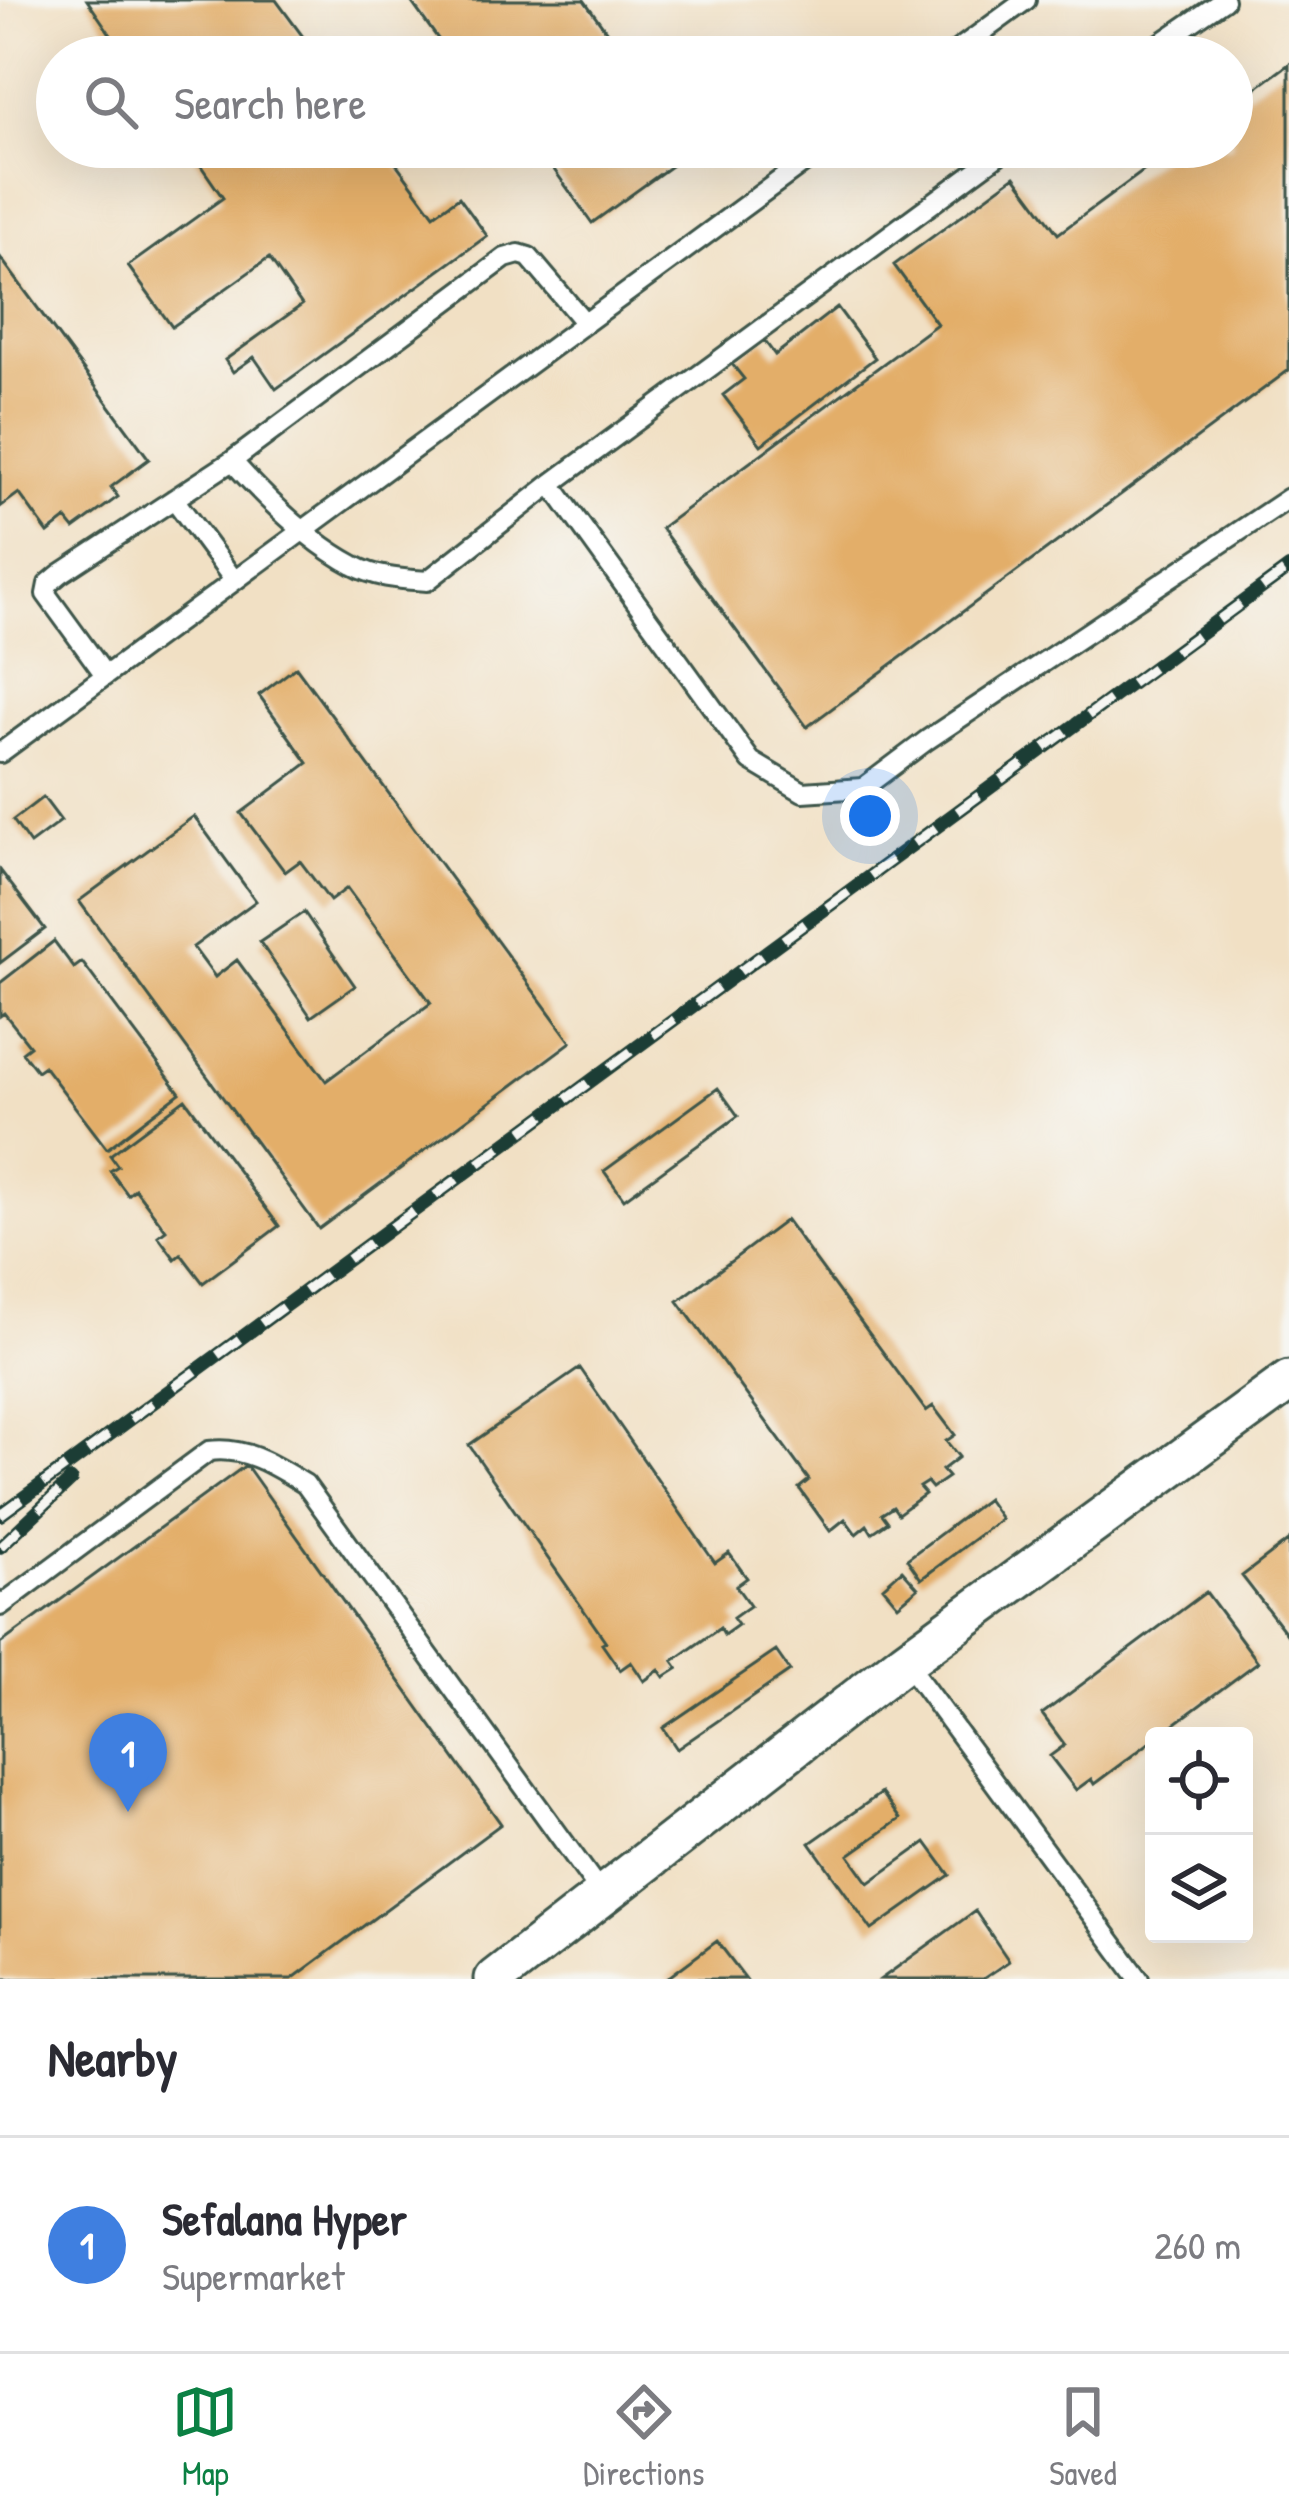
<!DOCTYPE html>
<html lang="en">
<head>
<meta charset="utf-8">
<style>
	:root { --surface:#fff; --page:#f2f2f3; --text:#2b2b33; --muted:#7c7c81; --line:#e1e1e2; --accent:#0b8043 }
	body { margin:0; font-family:"Patrick Hand",sans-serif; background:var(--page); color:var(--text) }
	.controls { position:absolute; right:36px; bottom:36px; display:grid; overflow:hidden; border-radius:12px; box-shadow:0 12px 48px #0002 }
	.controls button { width:108px; height:108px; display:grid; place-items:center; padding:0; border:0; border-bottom:3px solid var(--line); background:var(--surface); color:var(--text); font:60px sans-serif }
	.you { position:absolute; left:870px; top:816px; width:42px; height:42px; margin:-30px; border:9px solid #fff; border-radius:50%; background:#1a73e8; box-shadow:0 0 0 18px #1a73e833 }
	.badge { display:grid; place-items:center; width:78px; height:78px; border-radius:50%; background:var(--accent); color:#fff; font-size:39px; font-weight:700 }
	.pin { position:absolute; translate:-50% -99px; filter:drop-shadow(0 3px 6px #0008) }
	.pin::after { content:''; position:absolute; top:63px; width:42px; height:36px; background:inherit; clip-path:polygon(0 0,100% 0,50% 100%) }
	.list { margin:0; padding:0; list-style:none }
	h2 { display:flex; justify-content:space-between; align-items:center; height:156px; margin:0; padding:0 48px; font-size:51px }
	h2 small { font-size:39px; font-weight:400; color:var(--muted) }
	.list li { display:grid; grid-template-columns:78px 1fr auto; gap:36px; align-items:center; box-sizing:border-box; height:216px; padding:0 48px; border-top:3px solid var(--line) }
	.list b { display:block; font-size:45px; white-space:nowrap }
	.list p { margin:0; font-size:39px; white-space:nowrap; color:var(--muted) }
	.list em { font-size:39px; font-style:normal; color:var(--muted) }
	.icon { flex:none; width:66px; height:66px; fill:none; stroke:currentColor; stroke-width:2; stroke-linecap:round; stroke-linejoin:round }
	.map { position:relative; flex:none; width:1289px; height:1979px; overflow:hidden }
	.search { position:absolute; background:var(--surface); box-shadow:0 12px 48px #0002; left:36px; right:36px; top:36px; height:132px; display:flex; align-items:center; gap:30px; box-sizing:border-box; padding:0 42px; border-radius:66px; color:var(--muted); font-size:45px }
	.sheet { height:372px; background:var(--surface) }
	nav { display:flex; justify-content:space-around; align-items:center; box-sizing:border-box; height:168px; border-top:3px solid var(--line); background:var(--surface); font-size:33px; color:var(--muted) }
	nav a { display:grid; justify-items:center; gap:6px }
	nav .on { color:var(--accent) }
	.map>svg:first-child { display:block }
	.building { fill:#e3ae69 }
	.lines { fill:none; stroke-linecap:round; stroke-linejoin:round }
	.lane-casing { stroke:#3e554a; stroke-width:24 }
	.street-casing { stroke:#3e554a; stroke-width:45 }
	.lane { stroke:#fff; stroke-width:18 }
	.street { stroke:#fff; stroke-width:39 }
	.rail-casing { stroke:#1f3d34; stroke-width:14 }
	.rail { stroke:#f6f6f2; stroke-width:9; stroke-dasharray:27; stroke-linecap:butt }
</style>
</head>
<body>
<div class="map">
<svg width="1289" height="1979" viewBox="0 0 1289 1979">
	<rect width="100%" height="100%" fill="#f6f6f2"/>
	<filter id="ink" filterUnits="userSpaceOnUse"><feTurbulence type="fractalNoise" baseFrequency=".00833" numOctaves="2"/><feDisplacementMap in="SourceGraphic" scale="24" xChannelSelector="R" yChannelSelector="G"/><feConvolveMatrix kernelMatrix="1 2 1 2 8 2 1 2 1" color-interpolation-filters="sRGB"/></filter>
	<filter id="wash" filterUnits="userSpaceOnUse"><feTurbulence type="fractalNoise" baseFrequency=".004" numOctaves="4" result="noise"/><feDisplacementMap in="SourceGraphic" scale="48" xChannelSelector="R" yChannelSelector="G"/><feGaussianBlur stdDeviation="2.7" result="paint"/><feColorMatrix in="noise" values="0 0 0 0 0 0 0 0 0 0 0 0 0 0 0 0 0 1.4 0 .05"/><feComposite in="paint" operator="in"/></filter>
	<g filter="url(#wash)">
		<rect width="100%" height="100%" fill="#f1e0c4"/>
		<g id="blocks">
			<path class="building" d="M 87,0 L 276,0 L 318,57 L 126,57 Z
				M 410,0 L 584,0 L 625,57 L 451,57 Z
				M 1289,64 L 1289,370 L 807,727 L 661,528 L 937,324 L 894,265 L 1015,176 L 1058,234 L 1176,147 L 1232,147 L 1232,106 Z
				M 188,147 L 384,147 L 434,215 L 459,197 L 487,236 L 276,389 L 254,357 L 233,372 L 225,360 L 302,305 L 269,258 L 172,327 L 128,266 L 223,198 Z
				M 538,147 L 689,147 L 692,151 L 592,223 Z
				M 0,257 L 149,459 L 111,487 L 118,497 L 74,529 L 66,519 L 48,533 L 19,493 L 0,507 Z
				M 837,307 L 875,358 L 761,445 L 723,395 L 744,379 L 732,364 L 764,340 L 775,355 Z
				M 296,667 L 571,1042 L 319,1229 L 79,901 L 194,816 L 256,901 L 193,947 L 215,977 L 237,960 L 326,1081 L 431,1003 L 347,888 L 330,901 L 300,861 L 285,872 L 241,813 L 308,763 L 259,695 Z
				M 43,797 L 61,821 L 30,844 L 13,820 Z
				M 0,870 L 45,929 L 0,963 Z
				M 304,912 L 355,986 L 311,1017 L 260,942 Z
				M 54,941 L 74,968 L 82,962 L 180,1093 L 107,1149 L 44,1066 L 37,1071 L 22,1052 L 30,1046 L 4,1013 L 0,1016 L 0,983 Z
				M 718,1088 L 738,1116 L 624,1199 L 604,1171 Z
				M 185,1099 L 279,1226 L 203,1283 L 181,1254 L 175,1259 L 158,1236 L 166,1230 L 135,1189 L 128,1195 L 110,1171 L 118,1166 L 110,1155 Z
				M 786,1220 L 926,1411 L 933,1406 L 955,1435 L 946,1441 L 959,1457 L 942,1470 L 948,1477 L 932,1488 L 927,1482 L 919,1487 L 925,1494 L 898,1514 L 893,1507 L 882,1514 L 888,1522 L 872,1533 L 867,1525 L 856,1534 L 845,1519 L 830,1531 L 799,1488 L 809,1480 L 678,1301 Z
				M 580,1368 L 715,1563 L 729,1553 L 747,1578 L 736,1586 L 750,1606 L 733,1618 L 738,1625 L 724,1635 L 720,1628 L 673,1661 L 678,1668 L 664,1677 L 659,1670 L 644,1681 L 631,1662 L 620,1670 L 602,1644 L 606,1642 L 469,1445 Z
				M 246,1465 L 501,1824 L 292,1979 L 0,1979 L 0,1644 Z
				M 987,1499 L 1001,1519 L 921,1579 L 907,1559 Z
				M 1289,1540 L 1289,1637 L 1242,1576 Z
				M 902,1570 L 918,1588 L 898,1605 L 883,1587 Z
				M 1206,1592 L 1258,1662 L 1094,1784 L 1091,1779 L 1076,1790 L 1050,1756 L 1065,1745 L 1042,1714 Z
				M 776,1651 L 790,1671 L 677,1749 L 663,1728 Z
				M 881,1793 L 900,1819 L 849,1855 L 869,1883 L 926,1842 L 950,1875 L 872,1930 L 810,1843 Z
				M 975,1911 L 1009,1961 L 983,1979 L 881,1979 Z
				M 717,1941 L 746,1979 L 666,1979 Z"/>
		</g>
	</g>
	<g filter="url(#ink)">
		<use href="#blocks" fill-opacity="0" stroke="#3e554a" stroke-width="3"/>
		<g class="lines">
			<g class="lane-casing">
				<path id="lane" d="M 948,57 L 1026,0
					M 1141,57 L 1224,0
					M 232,461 C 266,499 308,541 353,565 C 376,578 401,579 427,581 L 551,484 L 1009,147
					M 551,484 L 751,761 L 803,792 L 863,788 L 927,740 L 1289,498
					M 174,499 L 234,580
					M 105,675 L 46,594 L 48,584 L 60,574 L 232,461 L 505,258 L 519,254 L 529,257 L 585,323
					M 0,753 L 825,147
					M 0,1606 L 209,1451 C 246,1446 275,1466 305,1484 L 603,1896
					M 905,1661 L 1139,1979"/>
			</g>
			<g class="street-casing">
				<path id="street" d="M 495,1979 L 905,1661 L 1289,1381"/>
			</g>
			<use href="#lane" class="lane"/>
			<use href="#street" class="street"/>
			<g class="rail-casing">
				<path id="rail" d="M 0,1515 L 1289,568
					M 0,1547 L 71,1480"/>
			</g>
			<use href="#rail" class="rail"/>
		</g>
	</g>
</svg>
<div class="controls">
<button><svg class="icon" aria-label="locate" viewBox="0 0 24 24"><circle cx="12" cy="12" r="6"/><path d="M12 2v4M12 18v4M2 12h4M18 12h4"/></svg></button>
<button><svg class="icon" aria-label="layers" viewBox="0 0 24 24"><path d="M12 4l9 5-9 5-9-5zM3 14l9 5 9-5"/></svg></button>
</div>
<div class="you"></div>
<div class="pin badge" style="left:128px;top:1812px;background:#3f7fe0">1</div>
<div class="search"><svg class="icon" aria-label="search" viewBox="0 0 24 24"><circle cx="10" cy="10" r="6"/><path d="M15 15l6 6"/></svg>Search here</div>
</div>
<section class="sheet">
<h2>Nearby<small></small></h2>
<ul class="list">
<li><span class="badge" style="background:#3f7fe0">1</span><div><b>Sefalana Hyper</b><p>Supermarket</p></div><em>260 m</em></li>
</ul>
</section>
<nav>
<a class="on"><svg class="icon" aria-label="map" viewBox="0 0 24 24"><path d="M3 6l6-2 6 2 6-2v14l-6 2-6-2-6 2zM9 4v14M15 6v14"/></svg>Map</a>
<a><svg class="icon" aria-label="directions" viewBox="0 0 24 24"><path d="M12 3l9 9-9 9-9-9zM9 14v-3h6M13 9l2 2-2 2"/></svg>Directions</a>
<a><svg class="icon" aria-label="saved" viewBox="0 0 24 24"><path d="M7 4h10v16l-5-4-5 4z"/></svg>Saved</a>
</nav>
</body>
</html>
